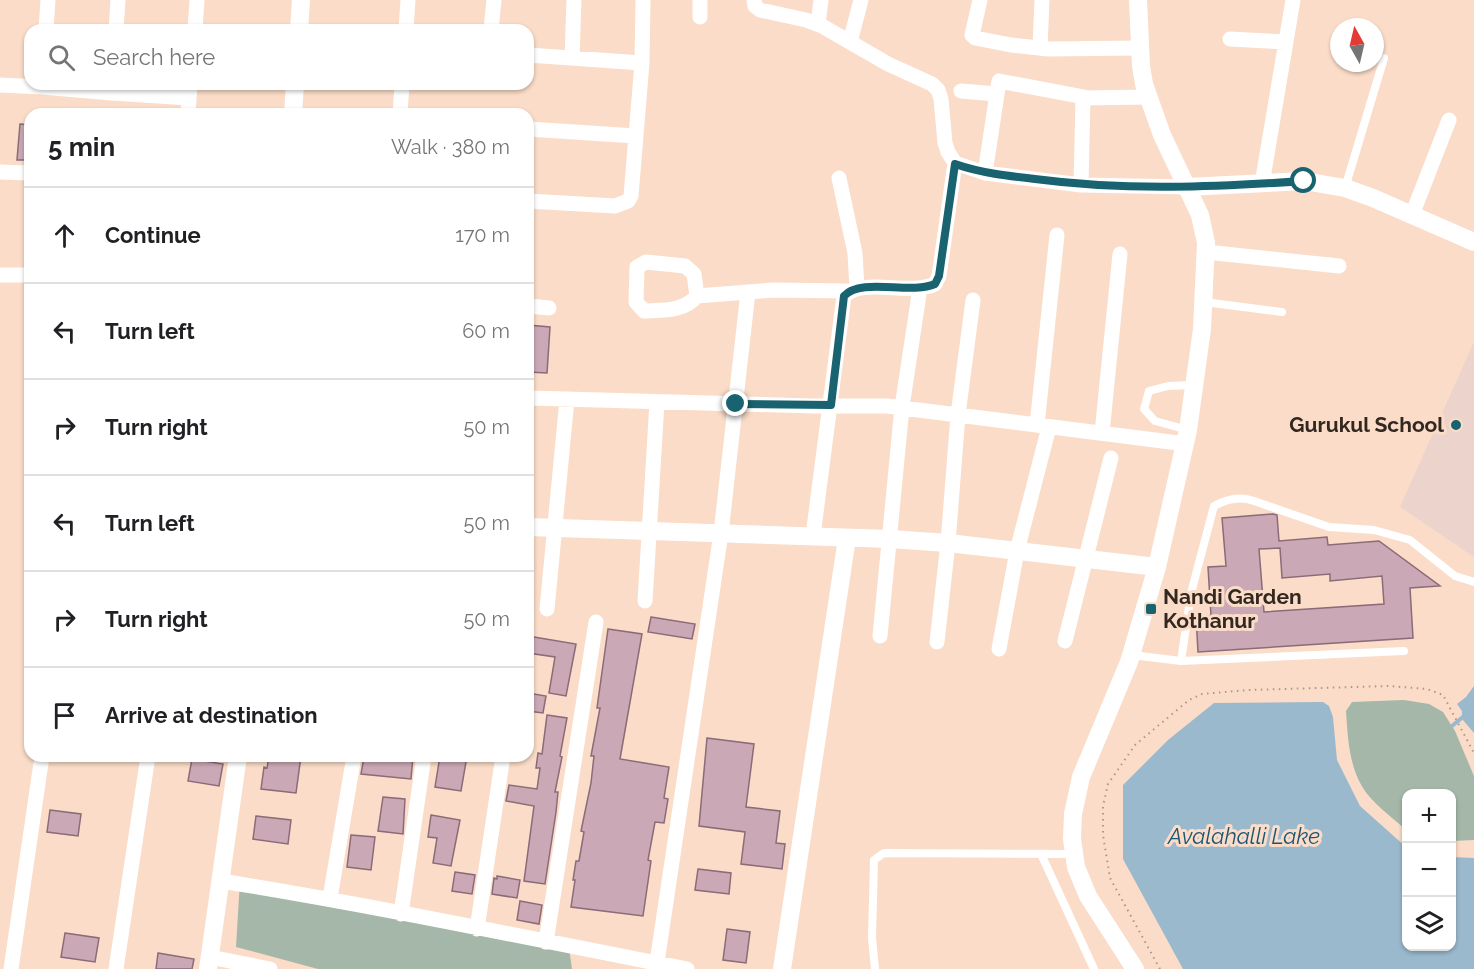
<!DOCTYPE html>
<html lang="en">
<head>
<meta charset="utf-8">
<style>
	:root { --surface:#fff; --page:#f2f2f2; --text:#202124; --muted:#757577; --line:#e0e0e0 }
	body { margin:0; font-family:Raleway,sans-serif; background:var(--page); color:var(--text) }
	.controls { position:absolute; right:18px; bottom:18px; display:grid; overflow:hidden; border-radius:12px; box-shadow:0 2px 4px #0004 }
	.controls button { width:54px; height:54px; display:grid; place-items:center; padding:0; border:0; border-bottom:2px solid var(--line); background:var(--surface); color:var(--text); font:30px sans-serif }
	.compass { position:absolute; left:1330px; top:18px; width:54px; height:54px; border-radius:50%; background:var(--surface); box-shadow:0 2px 4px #0004; rotate:352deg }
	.stop { position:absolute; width:18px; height:18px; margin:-14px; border:4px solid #196270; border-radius:50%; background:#fff }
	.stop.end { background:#196270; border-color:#fff; box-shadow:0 2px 6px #0008 }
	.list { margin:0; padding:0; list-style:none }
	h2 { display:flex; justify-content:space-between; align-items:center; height:78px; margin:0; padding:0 24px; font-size:26px }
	h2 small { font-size:20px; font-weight:400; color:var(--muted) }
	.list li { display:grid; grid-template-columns:39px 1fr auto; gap:18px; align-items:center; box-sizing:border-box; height:96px; padding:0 24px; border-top:2px solid var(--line) }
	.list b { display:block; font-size:22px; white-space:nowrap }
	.list em { font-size:20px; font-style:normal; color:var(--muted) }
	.icon { flex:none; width:33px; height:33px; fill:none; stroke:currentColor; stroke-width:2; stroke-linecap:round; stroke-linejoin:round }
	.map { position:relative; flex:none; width:1474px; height:969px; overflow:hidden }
	.search { position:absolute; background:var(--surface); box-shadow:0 2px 4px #0004; left:24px; top:24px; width:510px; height:66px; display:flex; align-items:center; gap:15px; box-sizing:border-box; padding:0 21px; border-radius:18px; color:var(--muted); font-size:22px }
	.panel { position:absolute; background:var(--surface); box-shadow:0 2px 4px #0004; left:24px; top:108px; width:510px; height:654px; border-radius:18px }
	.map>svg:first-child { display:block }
	.education { fill:#ecd3cb }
	.green { fill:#a5b7a8 }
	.water { fill:#9ab9cc }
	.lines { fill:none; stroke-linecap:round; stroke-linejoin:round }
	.stream { stroke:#9ab9cc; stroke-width:4 }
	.building { fill:#cba8b5; stroke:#8a6b77; stroke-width:1.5; fill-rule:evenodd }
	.path { stroke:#ae9787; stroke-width:2; stroke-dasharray:1.5 4.5; stroke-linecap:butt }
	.service { stroke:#fff; stroke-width:8 }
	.minor { stroke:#fff; stroke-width:15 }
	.tertiary { stroke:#fff; stroke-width:18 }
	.route { stroke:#196270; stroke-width:8 }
	.poi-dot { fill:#196270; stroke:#fadcc8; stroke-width:2 }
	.labels { text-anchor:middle; stroke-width:6; stroke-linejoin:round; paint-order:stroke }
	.poi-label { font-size:21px; font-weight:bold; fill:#332820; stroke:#fadcc8; text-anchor:end }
	.water-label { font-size:22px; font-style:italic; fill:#1c5571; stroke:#fadcc8 }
</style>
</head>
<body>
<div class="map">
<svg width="1474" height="969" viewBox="0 0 1474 969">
	<rect width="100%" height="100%" fill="#fadcc8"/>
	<path class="education" d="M 1474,342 L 1474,557 L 1400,507 Z"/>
	<path class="green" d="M 1404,700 L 1429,704 L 1443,712 L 1455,731 L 1474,776 L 1474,840 L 1452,841 L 1452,794 L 1406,794 L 1406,830 C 1394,819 1379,808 1368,795 C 1349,771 1348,740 1346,711 L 1352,702 Z
		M 240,880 L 569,948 L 572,969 L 318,969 L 236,947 Z"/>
	<path class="water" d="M 1474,686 L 1474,733 L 1462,719 L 1462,711 L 1457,704 L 1466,697 Z
		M 1323,702 L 1329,706 L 1333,717 L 1337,760 L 1360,806 L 1406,847 L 1406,946 L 1452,946 L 1452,857 L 1474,858 L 1474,969 L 1183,969 L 1123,859 L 1123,785 L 1168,740 L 1214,703 Z"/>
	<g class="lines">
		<path class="stream" d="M 1452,726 L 1464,716"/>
	</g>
	<path class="building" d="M 20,124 L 30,125 L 30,160 L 17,160 Z
		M 528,325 L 550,327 L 547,373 L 528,372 Z
		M 1273,514 L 1277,515 L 1279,541 L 1327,537 L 1328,545 L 1379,541 L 1440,586 L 1410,588 L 1413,638 L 1198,652 L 1196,617 L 1211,616 L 1208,567 L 1226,566 L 1222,518 ZM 1280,548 L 1282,578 L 1330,574 L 1330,581 L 1382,576 L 1384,604 L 1264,612 L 1259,549 Z
		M 651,617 L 695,624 L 692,639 L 648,632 Z
		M 608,629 L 642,634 L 620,759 L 669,767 L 664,798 L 668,799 L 664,823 L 655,822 L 648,860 L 651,861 L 643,916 L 571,907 L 575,880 L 573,880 L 576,861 L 579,861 L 584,832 L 581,831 L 591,783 L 594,756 L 591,756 L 600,708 L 597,708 Z
		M 528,636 L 576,644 L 566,696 L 549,693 L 555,657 L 528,653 Z
		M 528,693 L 546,696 L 543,713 L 528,711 Z
		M 547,715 L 567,718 L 560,756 L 562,757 L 555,792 L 558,792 L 556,812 L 545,884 L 524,881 L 534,806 L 506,801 L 509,785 L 537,789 L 540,768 L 536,768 L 538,753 L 542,754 Z
		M 707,738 L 754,744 L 746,807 L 780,811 L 776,843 L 785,844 L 782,869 L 741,864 L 745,832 L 699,826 Z
		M 269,756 L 301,756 L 296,793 L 261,789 L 264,767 L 267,768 Z
		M 390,756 L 413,756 L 411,779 L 361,774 L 364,757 L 390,760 Z
		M 440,756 L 467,756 L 461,791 L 435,787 Z
		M 192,759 L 223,764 L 219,786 L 188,781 Z
		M 383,797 L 405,799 L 403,834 L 378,831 Z
		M 50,810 L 81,814 L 78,836 L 47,832 Z
		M 431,815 L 460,820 L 451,866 L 433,863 L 437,838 L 428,837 Z
		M 256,816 L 291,820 L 288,844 L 253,839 Z
		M 351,835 L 375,837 L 371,870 L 347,867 Z
		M 698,869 L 731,873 L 729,894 L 695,890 Z
		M 455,872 L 475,875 L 472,894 L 452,891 Z
		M 497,876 L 520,880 L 517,898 L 492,894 L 494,878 L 497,879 Z
		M 520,901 L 542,905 L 539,924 L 517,920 Z
		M 727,929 L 750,932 L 746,963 L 723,960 Z
		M 65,933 L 99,938 L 95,962 L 61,957 Z
		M 158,953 L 194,959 L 192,969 L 156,969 Z"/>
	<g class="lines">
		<path class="path" d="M 1160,969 L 1110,878 L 1103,835 L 1103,806 L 1108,784 L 1135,745 L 1189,700 L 1202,694 L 1248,690 L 1389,686 L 1427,689 L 1443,695 L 1474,753"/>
		<path class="service" d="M 1345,188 L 1384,58
			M 1204,302 L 1282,312
			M 1188,430 L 1155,421 L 1144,409 L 1149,391 L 1168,386 L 1194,385
			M 1132,655 L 1181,661 L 1191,593 L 1214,506 C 1227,499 1240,496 1254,501 L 1329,527 L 1374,530 L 1410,540 L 1455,576 L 1474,582
			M 1181,661 L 1404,651
			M 1041,854 L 1094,969
			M 875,969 L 872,938 L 874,860 L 884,853 L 1073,854"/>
		<path class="minor" d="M 754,0 L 755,6 L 760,10 L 806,20 L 822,26 L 888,64 L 932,84 L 938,90 L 941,99 L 945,143 L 948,152 L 955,163 L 985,173 L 1081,185 L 1187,187
			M 980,0 L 972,35 L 975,38 L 1011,45 L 1048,49 L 1140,48
			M 700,17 L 700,0
			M 818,24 L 821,0
			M 46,30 L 48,0
			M 116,30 L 118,0
			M 195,30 L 197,0
			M 406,30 L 408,0
			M 491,30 L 494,0
			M 1230,39 L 1286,42
			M 850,42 L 861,0
			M 1040,48 L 1042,0
			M 528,55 L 642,63
			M 572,58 L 574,0
			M 42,84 L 42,87 L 112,93
			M 112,84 L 112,93 L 189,98
			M 0,85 L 42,87
			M 961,91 L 997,94
			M 188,114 L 190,84
			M 400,114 L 402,84
			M 528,129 L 636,136
			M 0,172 L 30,173
			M 985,173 L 999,81 L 1084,97
			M 839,178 L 855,253 L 857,288
			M 1262,184 L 1293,0
			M 1081,185 L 1083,98 L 1148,97
			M 528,201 L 615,206 L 628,201 L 631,196 L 642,63 L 643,0
			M 1412,215 L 1449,120
			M 1206,252 L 1339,266
			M 0,275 L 30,275
			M 697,296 L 694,274 L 685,266 L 646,262 L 637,267 L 636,302 L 644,311 C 664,310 683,312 697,296 L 773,290 L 849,291
			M 528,306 L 549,308
			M 528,398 L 813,406 L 887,406 L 1186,444
			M 1037,425 L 1057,235
			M 1102,433 L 1120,254
			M 813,536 L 844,296 C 862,277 910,296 935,284 L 939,276 L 955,163
			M 645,601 L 657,402
			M 547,609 L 567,399
			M 880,636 L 902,407 L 920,288
			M 1065,641 L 1111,458
			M 937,642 L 948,543 L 958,415 L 973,300
			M 999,649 L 1017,551 L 1049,427
			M 221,881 C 377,906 532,939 687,969
			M 330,898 L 354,756
			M 401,914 L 424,756
			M 477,929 L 503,756
			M 546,942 L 596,622
			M 210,957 L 270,969
			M 11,969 L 42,756
			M 116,969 L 148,756
			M 656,969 L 721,533 L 748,292"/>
		<path class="tertiary" d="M 299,30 L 301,0
			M 293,114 L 295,84
			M 1187,187 L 1304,181 L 1345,188 L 1373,198 L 1474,242
			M 528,527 L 890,539 L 948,543 L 1157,567
			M 208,969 L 238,756
			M 782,969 L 847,538
			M 1135,969 L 1088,896 L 1076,867 L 1072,839 L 1073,814 L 1081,777 L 1129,662 L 1157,567 L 1188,430 L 1202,329 L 1206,243 L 1200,215 L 1162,135 L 1144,84 L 1141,66 L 1138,0"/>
	</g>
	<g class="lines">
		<path class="route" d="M 736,404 L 831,405 L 844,296 C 862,277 910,295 935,284 L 939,276 L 955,164 C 981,173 1008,176 1035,179 C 1125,191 1215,187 1304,181"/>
	</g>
	<g class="poi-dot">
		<circle cx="1456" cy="425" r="6"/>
		<rect x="1145" y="603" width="12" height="12" rx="3"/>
	</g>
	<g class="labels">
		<g class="poi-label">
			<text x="1444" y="432">Gurukul School</text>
			<text x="1163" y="604" text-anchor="start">Nandi Garden<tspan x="1163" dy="24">Kothanur</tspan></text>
		</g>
		<g class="water-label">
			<text x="1244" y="844">Avalahalli Lake</text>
		</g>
	</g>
</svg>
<div class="controls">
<button>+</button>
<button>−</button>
<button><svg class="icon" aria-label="layers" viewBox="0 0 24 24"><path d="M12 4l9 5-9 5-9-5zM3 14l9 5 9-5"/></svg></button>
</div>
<svg class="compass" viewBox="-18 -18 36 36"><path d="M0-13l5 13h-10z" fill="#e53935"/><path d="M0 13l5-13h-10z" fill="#757577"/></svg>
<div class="stop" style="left:1304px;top:181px"></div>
<div class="stop end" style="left:736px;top:404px"></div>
<div class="search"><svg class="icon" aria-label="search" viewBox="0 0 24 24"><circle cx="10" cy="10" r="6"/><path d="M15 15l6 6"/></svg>Search here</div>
<section class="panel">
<h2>5 min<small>Walk · 380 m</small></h2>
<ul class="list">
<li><svg class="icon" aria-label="ahead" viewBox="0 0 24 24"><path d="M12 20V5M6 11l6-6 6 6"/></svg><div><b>Continue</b></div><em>170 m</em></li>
<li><svg class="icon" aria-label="left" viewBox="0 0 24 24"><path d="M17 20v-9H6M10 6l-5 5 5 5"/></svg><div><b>Turn left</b></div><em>60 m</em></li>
<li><svg class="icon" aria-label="right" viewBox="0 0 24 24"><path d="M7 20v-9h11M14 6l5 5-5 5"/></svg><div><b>Turn right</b></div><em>50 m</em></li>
<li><svg class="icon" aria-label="left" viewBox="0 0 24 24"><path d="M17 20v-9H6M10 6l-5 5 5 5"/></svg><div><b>Turn left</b></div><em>50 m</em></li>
<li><svg class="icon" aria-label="right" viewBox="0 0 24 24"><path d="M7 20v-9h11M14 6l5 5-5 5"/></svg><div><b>Turn right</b></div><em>50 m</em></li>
<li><svg class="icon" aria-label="arrive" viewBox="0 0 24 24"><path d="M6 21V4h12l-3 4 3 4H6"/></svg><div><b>Arrive at destination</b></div></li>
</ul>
</section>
</div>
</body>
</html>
